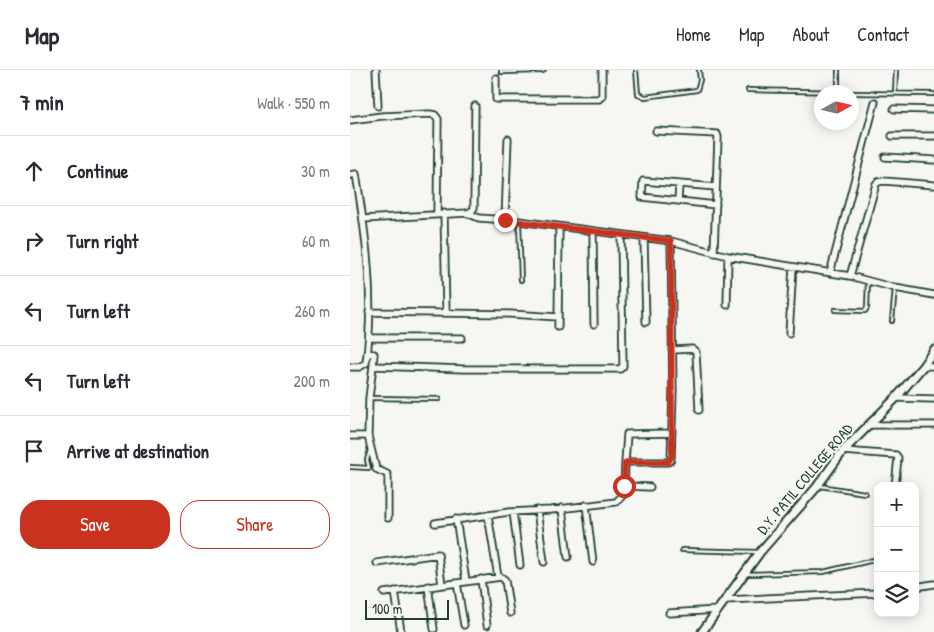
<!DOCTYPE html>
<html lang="en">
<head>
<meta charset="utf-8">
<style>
	:root { --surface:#fff; --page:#f2f2f3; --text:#2b2b33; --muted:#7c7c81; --line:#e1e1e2; --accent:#c8321e }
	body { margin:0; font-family:"Patrick Hand",sans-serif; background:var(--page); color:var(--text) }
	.controls { position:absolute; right:15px; bottom:15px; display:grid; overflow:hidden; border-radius:10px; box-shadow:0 2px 12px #0003 }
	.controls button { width:45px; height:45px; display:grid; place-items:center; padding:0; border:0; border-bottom:1px solid var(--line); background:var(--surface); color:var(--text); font:25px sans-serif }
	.compass { position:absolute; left:464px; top:15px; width:45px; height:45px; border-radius:50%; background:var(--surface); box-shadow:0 2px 12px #0003; rotate:82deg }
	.scale { position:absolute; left:15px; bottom:12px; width:84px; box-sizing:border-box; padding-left:5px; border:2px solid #1f3d34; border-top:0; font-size:14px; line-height:18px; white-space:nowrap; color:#1f3d34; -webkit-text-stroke:4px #f6f6f2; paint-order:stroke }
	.stop { position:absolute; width:15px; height:15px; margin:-11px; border:4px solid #c8321e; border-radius:50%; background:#fff }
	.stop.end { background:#c8321e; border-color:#fff; box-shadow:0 1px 5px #0008 }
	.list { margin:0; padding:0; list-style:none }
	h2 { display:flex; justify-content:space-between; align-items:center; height:65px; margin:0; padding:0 20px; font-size:21px }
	h2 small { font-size:16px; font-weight:400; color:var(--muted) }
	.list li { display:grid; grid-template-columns:32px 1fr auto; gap:15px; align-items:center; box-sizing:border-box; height:70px; padding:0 20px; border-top:1px solid var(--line) }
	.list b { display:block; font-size:19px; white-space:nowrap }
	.list em { font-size:16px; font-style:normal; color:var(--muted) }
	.actions { display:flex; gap:10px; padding:15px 20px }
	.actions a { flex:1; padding:11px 0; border:1px solid var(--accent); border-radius:20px; text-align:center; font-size:18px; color:var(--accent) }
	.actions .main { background:var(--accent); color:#fff }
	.icon { flex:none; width:28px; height:28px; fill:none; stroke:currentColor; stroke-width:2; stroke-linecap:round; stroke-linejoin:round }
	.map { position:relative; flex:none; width:584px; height:562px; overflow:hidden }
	header { display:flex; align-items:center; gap:30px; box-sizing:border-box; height:70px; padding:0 25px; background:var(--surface); border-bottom:1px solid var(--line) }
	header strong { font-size:24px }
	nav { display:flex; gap:28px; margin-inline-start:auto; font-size:18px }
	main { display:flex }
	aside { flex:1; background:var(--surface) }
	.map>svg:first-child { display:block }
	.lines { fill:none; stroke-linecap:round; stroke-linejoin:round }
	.service-casing { stroke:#1f3d34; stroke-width:6 }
	.minor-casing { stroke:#1f3d34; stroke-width:9 }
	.tertiary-casing { stroke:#1f3d34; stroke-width:11 }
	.service { stroke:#f6f6f2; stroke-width:2.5 }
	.minor { stroke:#f6f6f2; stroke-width:5.5 }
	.tertiary { stroke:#f6f6f2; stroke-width:7 }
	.route { stroke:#c8321e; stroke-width:6 }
	.labels { text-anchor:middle; stroke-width:4; stroke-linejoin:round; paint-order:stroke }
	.street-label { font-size:15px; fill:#1f3d34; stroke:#f6f6f2 }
</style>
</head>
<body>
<header>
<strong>Map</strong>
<nav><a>Home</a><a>Map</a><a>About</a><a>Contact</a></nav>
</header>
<main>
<aside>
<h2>7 min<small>Walk · 550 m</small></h2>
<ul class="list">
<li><svg class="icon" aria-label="ahead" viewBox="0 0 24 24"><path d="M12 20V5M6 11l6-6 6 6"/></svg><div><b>Continue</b></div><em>30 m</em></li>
<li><svg class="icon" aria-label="right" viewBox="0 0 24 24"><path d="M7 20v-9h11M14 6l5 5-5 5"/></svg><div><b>Turn right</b></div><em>60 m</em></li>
<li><svg class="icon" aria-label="left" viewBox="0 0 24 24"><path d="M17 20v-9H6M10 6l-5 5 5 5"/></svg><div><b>Turn left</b></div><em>260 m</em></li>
<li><svg class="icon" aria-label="left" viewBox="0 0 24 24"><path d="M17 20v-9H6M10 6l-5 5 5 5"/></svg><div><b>Turn left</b></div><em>200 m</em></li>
<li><svg class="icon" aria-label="arrive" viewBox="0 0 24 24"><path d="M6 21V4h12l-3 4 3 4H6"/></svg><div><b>Arrive at destination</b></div></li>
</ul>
<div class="actions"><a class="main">Save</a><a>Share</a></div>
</aside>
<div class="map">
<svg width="584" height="562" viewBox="0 0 584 562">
	<rect width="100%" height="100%" fill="#f6f6f2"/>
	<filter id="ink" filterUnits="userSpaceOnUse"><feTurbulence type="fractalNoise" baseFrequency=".02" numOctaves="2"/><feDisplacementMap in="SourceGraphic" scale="10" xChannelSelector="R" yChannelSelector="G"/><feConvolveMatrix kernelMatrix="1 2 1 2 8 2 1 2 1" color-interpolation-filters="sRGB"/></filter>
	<g filter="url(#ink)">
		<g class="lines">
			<g class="service-casing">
				<path id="service" d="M 151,0 L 151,2 L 193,1 L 194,0
					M 286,0 L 288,24 L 295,27 L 347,20 L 350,10 L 349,0
					M 398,20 L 495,22
					M 488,22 L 488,0
					M 502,23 L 584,24
					M 545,23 L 546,0
					M 169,152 L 171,210
					M 485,240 L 515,241 L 517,238 L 518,211
					M 542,251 L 545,218
					M 21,328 L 89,329
					M 0,397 L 19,398 L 17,390 L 20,380
					M 470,416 L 515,423
					M 332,480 L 409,482
					M 396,504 L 473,502 L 528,489"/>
			</g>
			<g class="minor-casing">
				<path id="minor" d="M 26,0 L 28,36
					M 146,8 L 146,29 L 249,29 L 252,26 L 252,0
					M 544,39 L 584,40
					M 0,50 L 32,46 L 80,44 L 85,45 L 88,49 L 87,144
					M 306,61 L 367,64 L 368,67 L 364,183
					M 542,66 L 584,66
					M 535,87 L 584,90
					M 0,105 L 6,104 C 16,166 25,230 16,293 L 9,297 L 0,297
					M 328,131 L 329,114
					M 366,135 L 292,127 L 293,111 L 366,117
					M 94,143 L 96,242
					M 117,143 L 122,141 L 124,138 L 125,36
					M 13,149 L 117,143 L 129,148 L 169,151 L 321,171 L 378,186 L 500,206 L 545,218 L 584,225
					M 155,150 L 158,69
					M 243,161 L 244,254
					M 294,168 L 296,252
					M 480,203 L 525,32
					M 500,206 L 526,114 L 528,112 L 534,111 L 584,115
					M 377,235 L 378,186
					M 19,242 L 160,244 L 208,247
					M 208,257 L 209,157
					M 439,263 L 443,197
					M 19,268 L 112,268
					M 322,280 L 342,279 L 346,282 L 349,340
					M 17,283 L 24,284 L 23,296
					M 573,296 L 584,296
					M 546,328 L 584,329
					M 520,355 L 584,355
					M 0,366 L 18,366 L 19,328 L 23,296 L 114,299 L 270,299 L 273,296 L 271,165
					M 18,366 L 26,399 L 37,404 L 38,407 L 38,448
					M 493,381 L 546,385 L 548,388 L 545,416
					M 275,393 L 277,364 L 322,363
					M 274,416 L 300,417
					M 236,435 L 243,492
					M 212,438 L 218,487
					M 187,440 L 194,492
					M 163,442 L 170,495
					M 138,445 L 148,507
					M 106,449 L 116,511
					M 85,453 L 159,442 L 201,440 L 266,432 L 274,424 L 275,393 L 277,392 L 318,392 L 321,390 L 323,321 L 321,171
					M 27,493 L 88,484 L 92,515
					M 131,509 L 137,555
					M 107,513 L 114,555
					M 78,516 L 84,559
					M 565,517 L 584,514
					M 45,521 L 51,562
					M 34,523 L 151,507 L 155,510 L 160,543
					M 375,530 L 528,523
					M 319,543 L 368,540"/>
			</g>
			<g class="tertiary-casing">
				<path id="tertiary" d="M 352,562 L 410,482 L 466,418 L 493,381 L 546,328 L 573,296 L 584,280"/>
			</g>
			<use href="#service" class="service"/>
			<use href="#minor" class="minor"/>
			<use href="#tertiary" class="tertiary"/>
		</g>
	</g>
	<g class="lines" filter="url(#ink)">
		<path class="route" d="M 155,150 L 321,171 L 322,386 L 318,392 L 277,392 L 275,393 L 274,416"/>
	</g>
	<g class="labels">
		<g class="street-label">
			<text transform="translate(455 409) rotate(-50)" y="5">D.Y. PATIL COLLEGE ROAD</text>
		</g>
	</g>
</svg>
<div class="controls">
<button>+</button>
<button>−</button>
<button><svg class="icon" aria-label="layers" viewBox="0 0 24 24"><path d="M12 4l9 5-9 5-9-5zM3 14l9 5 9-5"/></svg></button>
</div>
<svg class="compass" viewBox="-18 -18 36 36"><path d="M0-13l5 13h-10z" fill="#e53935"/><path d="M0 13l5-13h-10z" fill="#7c7c81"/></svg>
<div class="scale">100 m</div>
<div class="stop" style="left:274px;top:416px"></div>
<div class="stop end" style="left:155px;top:150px"></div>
</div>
</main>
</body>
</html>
